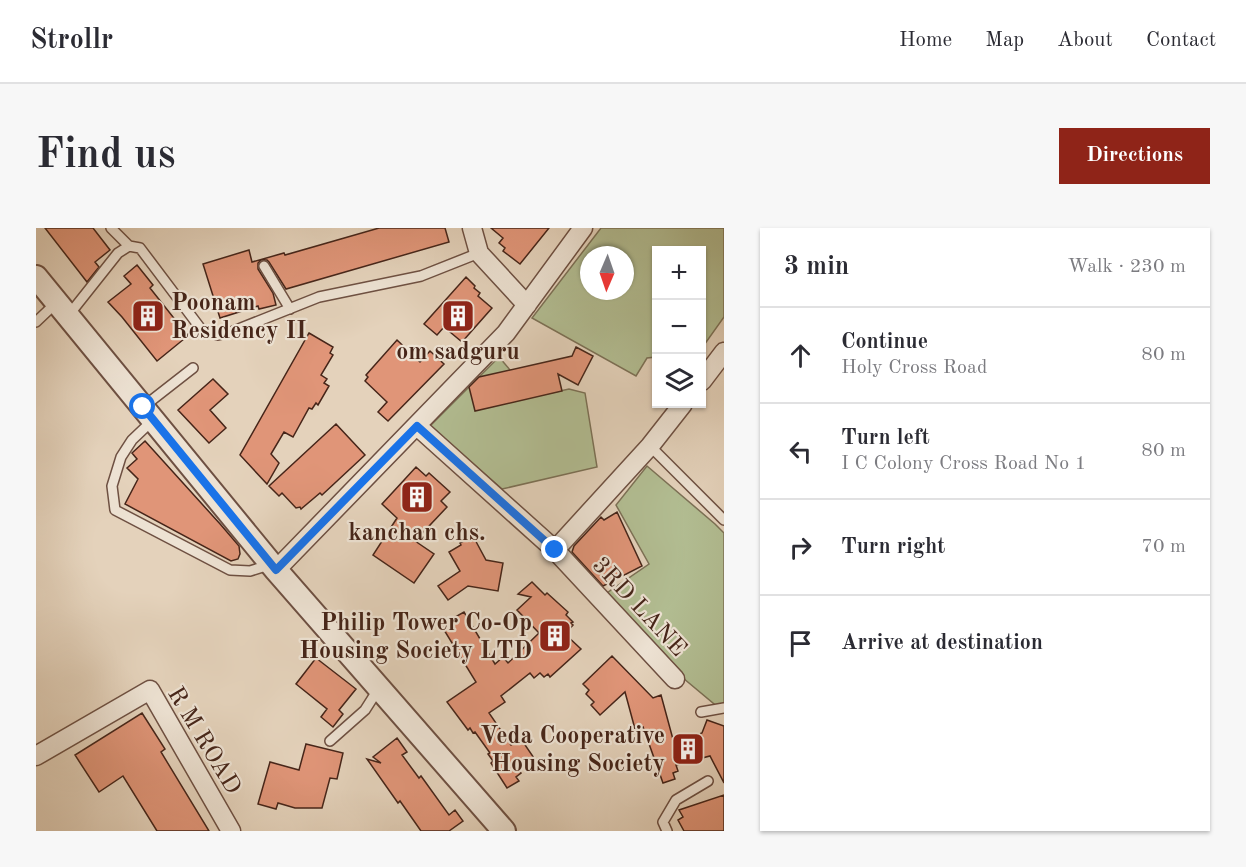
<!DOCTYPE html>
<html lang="en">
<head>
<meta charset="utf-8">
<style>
	:root { --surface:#fff; --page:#f7f7f7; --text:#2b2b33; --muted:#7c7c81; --line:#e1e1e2; --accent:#8f2418 }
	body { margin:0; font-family:"Old Standard TT",serif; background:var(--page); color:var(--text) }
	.controls { position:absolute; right:18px; top:18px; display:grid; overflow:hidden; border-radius:0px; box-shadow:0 2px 4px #0004 }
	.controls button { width:54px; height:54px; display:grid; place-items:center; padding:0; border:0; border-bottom:2px solid var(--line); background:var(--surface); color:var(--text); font:30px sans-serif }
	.compass { position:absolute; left:544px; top:18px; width:54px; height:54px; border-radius:50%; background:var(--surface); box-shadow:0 2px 4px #0004; rotate:182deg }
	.stop { position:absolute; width:18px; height:18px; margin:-14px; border:4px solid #1a73e8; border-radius:50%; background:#fff }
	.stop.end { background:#1a73e8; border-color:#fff; box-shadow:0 2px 6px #0008 }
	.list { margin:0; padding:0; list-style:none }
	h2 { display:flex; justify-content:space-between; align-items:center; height:78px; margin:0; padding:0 24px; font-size:26px }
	h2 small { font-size:20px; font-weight:400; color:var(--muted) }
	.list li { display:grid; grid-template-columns:39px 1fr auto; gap:18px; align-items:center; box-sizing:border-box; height:96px; padding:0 24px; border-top:2px solid var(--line) }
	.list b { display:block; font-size:22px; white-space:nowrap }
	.list p { margin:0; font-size:20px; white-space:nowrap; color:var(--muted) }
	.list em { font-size:20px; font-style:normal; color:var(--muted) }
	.icon { flex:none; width:33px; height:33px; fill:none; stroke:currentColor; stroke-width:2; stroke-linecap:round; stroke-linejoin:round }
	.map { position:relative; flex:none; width:688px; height:603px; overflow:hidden; border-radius:0px }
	header { display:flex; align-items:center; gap:36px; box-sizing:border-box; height:84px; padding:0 30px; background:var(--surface); border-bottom:2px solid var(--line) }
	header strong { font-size:28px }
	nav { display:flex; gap:33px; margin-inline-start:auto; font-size:21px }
	.intro { display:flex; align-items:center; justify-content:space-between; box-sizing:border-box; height:144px; padding:0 36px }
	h1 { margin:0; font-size:42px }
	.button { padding:15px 27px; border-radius:0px; background:var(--accent); color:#fff; font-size:21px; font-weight:700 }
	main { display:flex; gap:36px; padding:0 36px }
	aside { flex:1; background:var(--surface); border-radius:0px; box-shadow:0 2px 4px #0004 }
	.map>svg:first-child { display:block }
	.green { fill:#b2bd92; stroke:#7c7156; stroke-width:1.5; fill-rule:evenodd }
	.building { fill:#e09578; stroke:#462519; stroke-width:1.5 }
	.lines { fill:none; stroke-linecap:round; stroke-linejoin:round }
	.service-casing { stroke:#6e5042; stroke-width:12 }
	.minor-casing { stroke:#6e5042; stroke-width:21 }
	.tertiary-casing { stroke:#6e5042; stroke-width:26 }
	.service { stroke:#ede2d3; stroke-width:9 }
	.minor { stroke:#ede2d3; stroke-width:18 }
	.tertiary { stroke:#ede2d3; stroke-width:22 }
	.route { stroke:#1a73e8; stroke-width:8 }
	.labels { text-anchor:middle; stroke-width:4.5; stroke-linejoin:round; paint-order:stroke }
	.poi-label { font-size:24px; font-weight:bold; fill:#462519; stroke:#ede2d3 }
	.street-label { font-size:24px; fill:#462519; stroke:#ede2d3 }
</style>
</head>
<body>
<header>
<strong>Strollr</strong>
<nav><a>Home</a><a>Map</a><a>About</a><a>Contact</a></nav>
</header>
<div class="intro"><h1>Find us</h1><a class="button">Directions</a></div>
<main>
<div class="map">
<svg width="688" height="603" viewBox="0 0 688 603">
	<rect width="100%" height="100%" fill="#e4d2bb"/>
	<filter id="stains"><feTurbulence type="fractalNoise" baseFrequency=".00333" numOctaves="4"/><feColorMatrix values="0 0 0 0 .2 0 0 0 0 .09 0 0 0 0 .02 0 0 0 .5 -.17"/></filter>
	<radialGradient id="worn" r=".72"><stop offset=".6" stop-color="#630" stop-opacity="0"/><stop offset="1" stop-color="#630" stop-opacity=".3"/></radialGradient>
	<path class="green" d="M 565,0 L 688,0 L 688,89 L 666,120 L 666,22 L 620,22 L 620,129 L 611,130 L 600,148 L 496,90 ZM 553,27 L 589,27 L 589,63 L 553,63 Z
		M 463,129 L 497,169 L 533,161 L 549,165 L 561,239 L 466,261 L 394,198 Z
		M 611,238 L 679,296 L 688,305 L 688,476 L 683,480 L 629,435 L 568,367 L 613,336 L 580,277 Z"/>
	<path class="building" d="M 9,0 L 57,0 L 74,22 L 59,34 L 63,39 L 51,54 Z
		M 343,0 L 409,0 L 413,14 L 250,61 L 233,34 L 231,32 L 225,32 L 222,35 L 222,41 L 237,65 L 240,77 L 223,81 L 222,78 L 184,90 L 167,36 L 213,22 L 216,34 L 248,25 L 249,27 Z
		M 455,0 L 513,0 L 484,36 L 467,23 L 469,20 L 463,15 L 467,10 Z
		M 101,37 L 117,57 L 114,60 L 145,99 L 141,102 L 148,111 L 121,133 L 86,89 L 72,74 L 95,56 L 88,48 Z
		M 430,49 L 439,58 L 438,60 L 444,65 L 442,68 L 456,80 L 426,114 L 408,99 L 401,107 L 388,96 Z
		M 273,105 L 297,119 L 294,125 L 297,127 L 285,147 L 291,151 L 288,155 L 293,158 L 282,177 L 280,175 L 276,181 L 273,180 L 257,209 L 248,204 L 235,226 L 243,235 L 231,256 L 204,227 Z
		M 361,112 L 384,134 L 394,123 L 408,136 L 352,193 L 342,184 L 351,174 L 329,153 L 332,149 L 330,147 Z
		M 540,119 L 557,128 L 542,157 L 522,146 L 526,163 L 439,183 L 433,159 L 443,149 L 536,128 Z
		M 177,151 L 192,166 L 174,182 L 190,200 L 173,215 L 142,182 Z
		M 300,196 L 329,227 L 286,267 L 284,265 L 265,281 L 264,279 L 260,280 L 246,265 L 243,268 L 233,258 Z
		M 109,213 L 185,297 L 203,318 L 204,326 L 202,331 L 195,333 L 89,276 L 102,251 L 91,240 L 101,231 L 96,225 Z
		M 380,239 L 390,248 L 393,245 L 414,264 L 405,273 L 411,279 L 379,313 L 398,326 L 378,355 L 337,327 L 361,290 L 346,276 Z
		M 581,284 L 606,338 L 567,358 L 536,324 L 538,318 L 565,289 L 568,292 Z
		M 437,308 L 450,332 L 467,335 L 462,363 L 432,358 L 412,372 L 402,358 L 424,343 L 413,324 L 425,317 L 424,315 Z
		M 496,354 L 509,367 L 511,365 L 532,384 L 530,387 L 537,394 L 535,395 L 537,397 L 529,406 L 545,421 L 514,449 L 512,446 L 508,449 L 504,445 L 498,450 L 494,445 L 465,468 L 469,474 L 453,485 L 475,517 L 485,511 L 498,530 L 482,541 L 485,545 L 480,549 L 483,553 L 471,560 L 455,535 L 457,533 L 452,526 L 454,525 L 439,504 L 437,505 L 434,500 L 432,502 L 411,474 L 440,454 L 405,397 L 428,384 L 459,436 L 467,429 L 472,435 L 503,405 L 481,382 L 495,369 L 482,366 Z
		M 576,428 L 617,470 L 625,467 L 638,515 L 666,505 L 671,492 L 688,498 L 688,555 L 674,528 L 640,537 L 642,543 L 637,545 L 639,551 L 627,555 L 607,499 L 599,501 L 589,464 L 564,487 L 555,477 L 558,474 L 550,466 L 553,462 L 547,456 Z
		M 280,430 L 320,461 L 303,482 L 307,486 L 297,499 L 285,489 L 291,481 L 260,456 Z
		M 106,485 L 129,521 L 125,524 L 173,603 L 121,603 L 87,548 L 63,564 L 39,527 Z
		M 361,510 L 371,524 L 366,527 L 383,550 L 385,548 L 413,587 L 419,582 L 427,593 L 413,603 L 385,603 L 364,573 L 362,575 L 331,531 L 345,535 L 337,529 Z
		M 270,516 L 307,525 L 301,551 L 294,550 L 286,580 L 259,580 L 242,575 L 240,581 L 222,576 L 234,534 L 263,542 Z
		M 688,567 L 688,603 L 648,603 L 642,592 L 647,589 L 643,582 Z"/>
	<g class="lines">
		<g class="service-casing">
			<path id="service" d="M 75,0 L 93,18
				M 228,38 L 254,81
				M 32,88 L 82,25 L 93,18 L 104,20 L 165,101 L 182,107 L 195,104 L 283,69 L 385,48 L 443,25
				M 0,94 L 21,74
				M 107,179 L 157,140
				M 117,192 L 96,212 L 85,229 L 76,258 L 79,282 L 194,342 L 214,343 L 233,337
				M 614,218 L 688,292
				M 665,484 L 688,480
				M 294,513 L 329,482 L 343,460
				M 631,603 L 627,594 L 640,572 L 672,553"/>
		</g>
		<g class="minor-casing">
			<path id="minor" d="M 436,0 L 443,25 L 491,77
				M 666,153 L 688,124
				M 381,198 L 519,322
				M 240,342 L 470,105 L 547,0
				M 639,451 L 519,322 L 614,218 L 647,176
				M 0,528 L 114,462 L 195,603"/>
		</g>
		<g class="tertiary-casing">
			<path id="tertiary" d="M 0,49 L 240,342 L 468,603"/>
		</g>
		<use href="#service" class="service"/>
		<use href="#minor" class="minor"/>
		<use href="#tertiary" class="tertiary"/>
	</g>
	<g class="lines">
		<path class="route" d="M 107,179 L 240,342 L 381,198 L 519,322"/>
	</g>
	<defs>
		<g id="building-square" transform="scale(1.725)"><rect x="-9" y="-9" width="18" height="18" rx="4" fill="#8f2418" stroke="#ede2d3"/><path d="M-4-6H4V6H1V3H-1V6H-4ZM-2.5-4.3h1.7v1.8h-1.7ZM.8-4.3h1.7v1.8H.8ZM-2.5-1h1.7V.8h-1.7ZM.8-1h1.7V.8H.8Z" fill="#fff"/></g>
	</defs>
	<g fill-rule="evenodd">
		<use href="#building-square" x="112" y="88"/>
		<use href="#building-square" x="422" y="88"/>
		<use href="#building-square" x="381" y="269"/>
		<use href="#building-square" x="519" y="408"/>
		<use href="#building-square" x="652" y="521"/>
	</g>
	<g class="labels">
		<g class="poi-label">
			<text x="135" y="82" text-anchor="start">Poonam<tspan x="135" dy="28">Residency II</tspan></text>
			<text x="422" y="131">om sadguru</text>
			<text x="381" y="312">kanchan chs.</text>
			<text x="496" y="402" text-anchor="end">Philip Tower Co-Op<tspan x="496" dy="28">Housing Society LTD</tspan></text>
			<text x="629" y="515" text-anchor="end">Veda Cooperative<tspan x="629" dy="28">Housing Society</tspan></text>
		</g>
		<g class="street-label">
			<text transform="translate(604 378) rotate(47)" y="8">3RD LANE</text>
			<text transform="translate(169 512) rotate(59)" y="8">R M ROAD</text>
		</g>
	</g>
	<rect width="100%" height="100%" filter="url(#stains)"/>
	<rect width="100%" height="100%" fill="url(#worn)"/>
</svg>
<div class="controls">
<button>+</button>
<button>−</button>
<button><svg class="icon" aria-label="layers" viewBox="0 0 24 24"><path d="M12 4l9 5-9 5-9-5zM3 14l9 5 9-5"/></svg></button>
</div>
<svg class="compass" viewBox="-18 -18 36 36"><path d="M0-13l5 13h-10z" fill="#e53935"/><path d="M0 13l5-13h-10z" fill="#7c7c81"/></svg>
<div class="stop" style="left:107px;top:179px"></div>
<div class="stop end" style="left:519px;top:322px"></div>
</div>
<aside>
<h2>3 min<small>Walk · 230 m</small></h2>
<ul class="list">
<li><svg class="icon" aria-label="ahead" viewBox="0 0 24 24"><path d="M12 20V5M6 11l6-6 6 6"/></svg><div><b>Continue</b><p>Holy Cross Road</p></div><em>80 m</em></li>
<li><svg class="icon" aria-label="left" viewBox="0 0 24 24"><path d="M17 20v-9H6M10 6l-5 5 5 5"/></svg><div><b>Turn left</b><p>I C Colony Cross Road No 1</p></div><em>80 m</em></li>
<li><svg class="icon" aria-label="right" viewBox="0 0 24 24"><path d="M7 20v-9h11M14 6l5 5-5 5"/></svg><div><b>Turn right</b></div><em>70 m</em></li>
<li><svg class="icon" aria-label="arrive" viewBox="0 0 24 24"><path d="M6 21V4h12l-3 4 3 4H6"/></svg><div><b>Arrive at destination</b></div></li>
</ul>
</aside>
</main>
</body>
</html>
